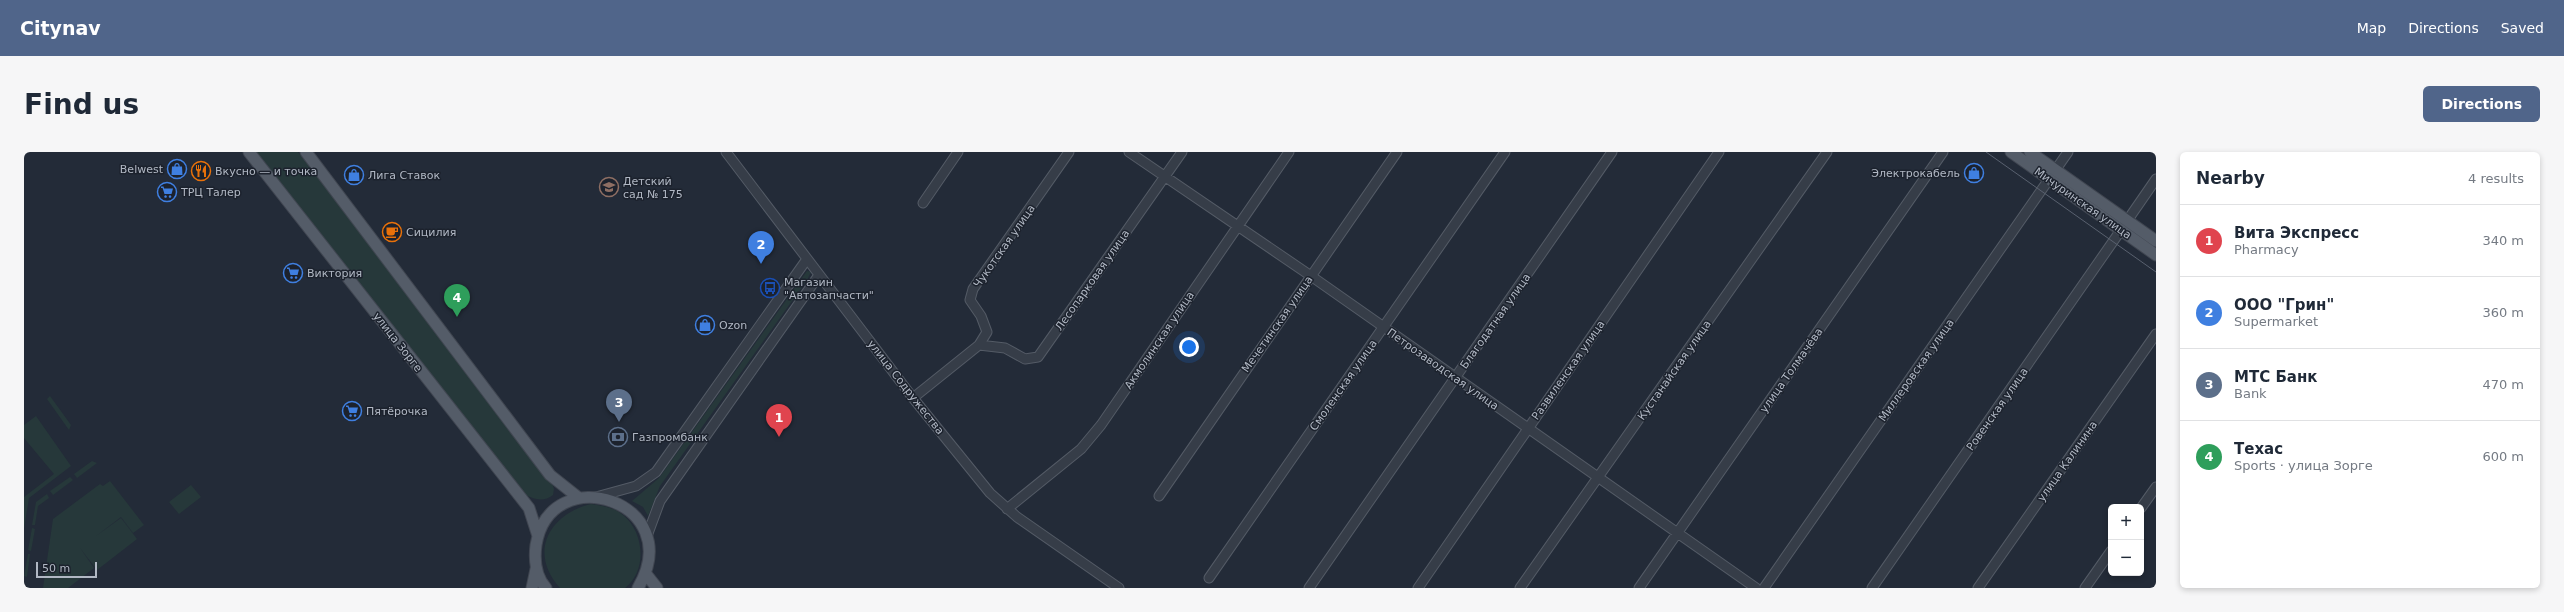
<!DOCTYPE html>
<html lang="en">
<head>
<meta charset="utf-8">
<style>
	:root { --surface:#fff; --page:#f6f6f7; --text:#1f2937; --muted:#747a83; --line:#e0e1e3; --accent:#50658a }
	body { margin:0; font-family:"DejaVu Sans",sans-serif; background:var(--page); color:var(--text) }
	.controls { position:absolute; right:12px; bottom:12px; display:grid; overflow:hidden; border-radius:6px; box-shadow:0 2px 6px #0003 }
	.controls button { width:36px; height:36px; display:grid; place-items:center; padding:0; border:0; border-bottom:1px solid var(--line); background:var(--surface); color:var(--text); font:20px sans-serif }
	.scale { position:absolute; left:12px; bottom:10px; width:61px; box-sizing:border-box; padding-left:4px; border:2px solid #b1b8c4; border-top:0; font-size:11px; line-height:14px; white-space:nowrap; color:#b1b8c4; -webkit-text-stroke:3px #1c222d; paint-order:stroke }
	.you { position:absolute; left:1165px; top:195px; width:14px; height:14px; margin:-10px; border:3px solid #fff; border-radius:50%; background:#1a73e8; box-shadow:0 0 0 6px #1a73e833 }
	.badge { display:grid; place-items:center; width:26px; height:26px; border-radius:50%; background:var(--accent); color:#fff; font-size:13px; font-weight:700 }
	.pin { position:absolute; translate:-50% -33px; filter:drop-shadow(0 1px 2px #0008) }
	.pin::after { content:''; position:absolute; top:21px; width:14px; height:12px; background:inherit; clip-path:polygon(0 0,100% 0,50% 100%) }
	.list { margin:0; padding:0; list-style:none }
	h2 { display:flex; justify-content:space-between; align-items:center; height:52px; margin:0; padding:0 16px; font-size:17px }
	h2 small { font-size:13px; font-weight:400; color:var(--muted) }
	.list li { display:grid; grid-template-columns:26px 1fr auto; gap:12px; align-items:center; box-sizing:border-box; height:72px; padding:0 16px; border-top:1px solid var(--line) }
	.list b { display:block; font-size:15px; white-space:nowrap }
	.list p { margin:0; font-size:13px; white-space:nowrap; color:var(--muted) }
	.list em { font-size:13px; font-style:normal; color:var(--muted) }
	.map { position:relative; flex:none; width:2132px; height:436px; overflow:hidden; border-radius:6px }
	header { display:flex; align-items:center; gap:24px; box-sizing:border-box; height:56px; padding:0 20px; background:var(--accent); color:#fff }
	header strong { font-size:19px }
	nav { display:flex; gap:22px; margin-inline-start:auto; font-size:14px }
	.intro { display:flex; align-items:center; justify-content:space-between; box-sizing:border-box; height:96px; padding:0 24px }
	h1 { margin:0; font-size:28px }
	.button { padding:10px 18px; border-radius:6px; background:var(--accent); color:#fff; font-size:14px; font-weight:700 }
	main { display:flex; gap:24px; padding:0 24px }
	aside { flex:1; background:var(--surface); border-radius:6px; box-shadow:0 2px 6px #0003 }
	.map>svg:first-child { display:block }
	.green { fill:#26383a }
	.lines { fill:none; stroke-linecap:round; stroke-linejoin:round }
	.minor-casing { stroke:#545b66; stroke-width:11 }
	.major-casing { stroke:#404651; stroke-width:13 }
	.minor { stroke:#363d48; stroke-width:9 }
	.major { stroke:#545c68; stroke-width:11 }
	.tram { stroke:#59616f; stroke-width:1 }
	.labels { text-anchor:middle; stroke-width:3; stroke-linejoin:round; paint-order:stroke }
	.poi-label { font-size:11px; fill:#b1b8c4; stroke:#1c222d; text-anchor:start }
	.street-label { font-size:11px; fill:#b1b8c4; stroke:#1c222d }
</style>
</head>
<body>
<header>
<strong>Citynav</strong>
<nav><a>Map</a><a>Directions</a><a>Saved</a></nav>
</header>
<div class="intro"><h1>Find us</h1><a class="button">Directions</a></div>
<main>
<div class="map">
<svg width="2132" height="436" viewBox="0 0 2132 436">
	<rect width="100%" height="100%" fill="#232b38"/>
	<path class="green" d="M 231,0 L 274,0 L 528,331 L 530,337 L 529,343 C 519,351 507,347 498,340 Z
		M 783,119 L 787,120 L 783,128 L 636,334 L 624,364 L 619,355 L 608,349 L 635,326 Z
		M 26,244 L 47,273 L 45,278 L 23,247 Z
		M 12,264 L 47,314 L 5,346 L 0,377 L 0,345 L 30,322 L 0,286 L 0,273 Z
		M 68,309 L 73,311 L 53,326 L 50,322 Z
		M 46,325 L 49,328 L 29,343 L 26,339 Z
		M 86,329 L 120,373 L 109,381 L 97,365 L 72,384 L 97,366 L 113,387 L 73,418 L 56,396 L 70,416 L 44,436 L 19,436 L 29,367 L 76,332 L 79,334 Z
		M 167,333 L 177,345 L 155,362 L 145,350 Z
		M 23,342 L 25,346 L 14,354 L 11,373 L 8,373 L 12,350 Z
		M 567,352 C 578,354 590,355 599,363 C 620,380 624,418 601,436 L 536,436 C 504,401 525,362 567,352 Z
		M 8,376 L 11,377 L 7,399 L 4,398 Z
		M 4,402 L 6,402 L 3,425 L 0,424 Z"/>
	<g class="lines">
		<g class="minor-casing">
			<path id="minor" d="M 702,0 L 889,246 L 966,341 L 993,365 L 1095,436
				M 1105,0 L 1287,124 L 1732,436
				M 899,51 L 934,0
				M 2103,69 L 2132,27
				M 955,193 L 981,196 L 1001,207 L 1014,205 L 1158,0
				M 889,246 L 955,193 L 963,180 L 957,164 L 946,148 L 949,137 L 1045,0
				M 1135,344 L 1373,0
				M 572,345 L 612,334 L 632,320 L 783,107
				M 2117,356 L 2132,335
				M 983,357 L 1057,297 L 1077,273 L 1265,0
				M 623,384 L 636,349 L 795,123
				M 1185,426 L 1481,0
				M 1285,436 L 1588,0
				M 1394,436 L 1695,0
				M 1496,436 L 1803,0
				M 1615,436 L 1919,0
				M 1740,436 L 2044,0
				M 1848,436 L 2097,78
				M 1954,436 L 2132,182
				M 2061,436 L 2087,399"/>
		</g>
		<g class="major-casing">
			<path id="major" d="M 225,0 L 505,356 L 514,384
				M 282,0 L 526,323 L 555,346
				M 1987,0 L 2132,103
				M 2006,0 L 2132,89
				M 622,422 L 633,436
				M 508,436 L 512,417
				M 522,436 C 512,425 510,408 512,393 C 526,306 665,349 614,436"/>
		</g>
		<use href="#minor" class="minor"/>
		<use href="#major" class="major"/>
		<path class="tram" d="M 1962,0 L 2132,120"/>
	</g>
	<defs>
		<g id="shop-ring" transform="scale(1)"><circle r="9.5" fill="#1c222d" stroke="#3f7fe0" stroke-width="1.5"/><path d="M-5-2.5h2.3a2.7 3.5 0 0 1 5.4 0H5L5.5 6h-11ZM-1.5-2.5h3a1.5 2.3 0 0 0-3 0Z" fill="#3f7fe0"/></g>
		<g id="restaurant-ring" transform="scale(1)"><circle r="9.5" fill="#1c222d" stroke="#e8710a" stroke-width="1.5"/><path d="M-5-6h1v4h1v-4h1v4h1v-4h1v5L-1.5 .5V6h-2V.5L-5-1ZM5-6V6H3V1.5H1.5Q1.5-4 5-6Z" fill="#e8710a"/></g>
		<g id="school-ring" transform="scale(1)"><circle r="9.5" fill="#1c222d" stroke="#8d6e63" stroke-width="1.5"/><path d="M0-5L7-2L0 1L-7-2ZM-4 1L0 2.5L4 1V4Q0 6-4 4Z" fill="#8d6e63"/></g>
		<g id="supermarket-ring" transform="scale(1)"><circle r="9.5" fill="#1c222d" stroke="#3f7fe0" stroke-width="1.5"/><path d="M-6-5.5h2.5l.6 2H6L4.5 2H-2.5L-4.4-4H-6ZM-1.5 3.2a1.3 1.3 0 1 0 .1 0ZM3 3.2a1.3 1.3 0 1 0 .1 0Z" fill="#3f7fe0"/></g>
		<g id="cafe-ring" transform="scale(1)"><circle r="9.5" fill="#1c222d" stroke="#e8710a" stroke-width="1.5"/><path d="M-5.5-4.5H6V0H3Q3 3.5 0 3.5H-2.5Q-5.5 3.5-5.5 0ZM3-3.2v2h1.7v-2ZM-6 4.5H4V6H-6Z" fill="#e8710a"/></g>
		<g id="bus-ring" transform="scale(1)"><circle r="9.5" fill="#1c222d" stroke="#1a4fb4" stroke-width="1.5"/><path d="M-5-6H5V4H4V6H2V4H-2V6H-4V4H-5ZM-3.5-4V0h7V-4ZM-3.5 1.2v1.5H-2V1.2ZM2 1.2v1.5H3.5V1.2Z" fill="#1a4fb4"/></g>
		<g id="bank-ring" transform="scale(1)"><circle r="9.5" fill="#1c222d" stroke="#5c6f8a" stroke-width="1.5"/><path d="M-6-4H6V4H-6ZM0-2.3a2.3 2.3 0 1 0 0 4.6a2.3 2.3 0 1 0 0-4.6Z" fill="#5c6f8a"/></g>
	</defs>
	<g fill-rule="evenodd">
		<use href="#shop-ring" x="153" y="17"/>
		<use href="#restaurant-ring" x="177" y="19"/>
		<use href="#shop-ring" x="1950" y="21"/>
		<use href="#shop-ring" x="330" y="23"/>
		<use href="#school-ring" x="585" y="35"/>
		<use href="#supermarket-ring" x="143" y="40"/>
		<use href="#cafe-ring" x="368" y="80"/>
		<use href="#supermarket-ring" x="269" y="121"/>
		<use href="#bus-ring" x="746" y="136"/>
		<use href="#shop-ring" x="681" y="173"/>
		<use href="#supermarket-ring" x="328" y="259"/>
		<use href="#bank-ring" x="594" y="285"/>
	</g>
	<g class="labels">
		<g class="poi-label">
			<text x="139" y="21" text-anchor="end">Belwest</text>
			<text x="191" y="23">Вкусно — и точка</text>
			<text x="1936" y="25" text-anchor="end">Электрокабель</text>
			<text x="344" y="27">Лига Ставок</text>
			<text x="599" y="33">Детский<tspan x="599" dy="13">сад № 175</tspan></text>
			<text x="157" y="44">ТРЦ Талер</text>
			<text x="382" y="84">Сицилия</text>
			<text x="283" y="125">Виктория</text>
			<text x="760" y="134">Магазин<tspan x="760" dy="13">"Автозапчасти"</tspan></text>
			<text x="695" y="177">Ozon</text>
			<text x="342" y="263">Пятёрочка</text>
			<text x="608" y="289">Газпромбанк</text>
		</g>
		<g class="street-label">
			<text transform="translate(2059 51) rotate(35)" y="4">Мичуринская улица</text>
			<text transform="translate(980 94) rotate(-55)" y="4">Чукотская улица</text>
			<text transform="translate(1068 128) rotate(-55)" y="4">Лесопарковая улица</text>
			<text transform="translate(1471 169) rotate(-55)" y="4">Благодатная улица</text>
			<text transform="translate(1253 172) rotate(-55)" y="4">Мечетинская улица</text>
			<text transform="translate(1135 188) rotate(-56)" y="4">Акмолинская улица</text>
			<text transform="translate(374 190) rotate(52)" y="4">улица Зорге</text>
			<text transform="translate(1419 217) rotate(35)" y="4">Петрозаводская улица</text>
			<text transform="translate(1544 218) rotate(-55)" y="4">Развиленская улица</text>
			<text transform="translate(1650 218) rotate(-55)" y="4">Кустанайская улица</text>
			<text transform="translate(1767 218) rotate(-55)" y="4">улица Толмачёва</text>
			<text transform="translate(1892 218) rotate(-55)" y="4">Миллеровская улица</text>
			<text transform="translate(1319 233) rotate(-55)" y="4">Смоленская улица</text>
			<text transform="translate(882 235) rotate(52)" y="4">улица Содружества</text>
			<text transform="translate(1973 257) rotate(-55)" y="4">Ровенская улица</text>
			<text transform="translate(2043 309) rotate(-55)" y="4">улица Калинина</text>
		</g>
	</g>
</svg>
<div class="controls">
<button>+</button>
<button>−</button>
</div>
<div class="scale">50 m</div>
<div class="you"></div>
<div class="pin badge" style="left:755px;top:285px;background:#e0444e">1</div>
<div class="pin badge" style="left:737px;top:112px;background:#3f7fe0">2</div>
<div class="pin badge" style="left:595px;top:270px;background:#5c6f8a">3</div>
<div class="pin badge" style="left:433px;top:165px;background:#2e9e5b">4</div>
</div>
<aside>
<h2>Nearby<small>4 results</small></h2>
<ul class="list">
<li><span class="badge" style="background:#e0444e">1</span><div><b>Вита Экспресс</b><p>Pharmacy</p></div><em>340 m</em></li>
<li><span class="badge" style="background:#3f7fe0">2</span><div><b>ООО &quot;Грин&quot;</b><p>Supermarket</p></div><em>360 m</em></li>
<li><span class="badge" style="background:#5c6f8a">3</span><div><b>МТС Банк</b><p>Bank</p></div><em>470 m</em></li>
<li><span class="badge" style="background:#2e9e5b">4</span><div><b>Техас</b><p>Sports · улица Зорге</p></div><em>600 m</em></li>
</ul>
</aside>
</main>
</body>
</html>
